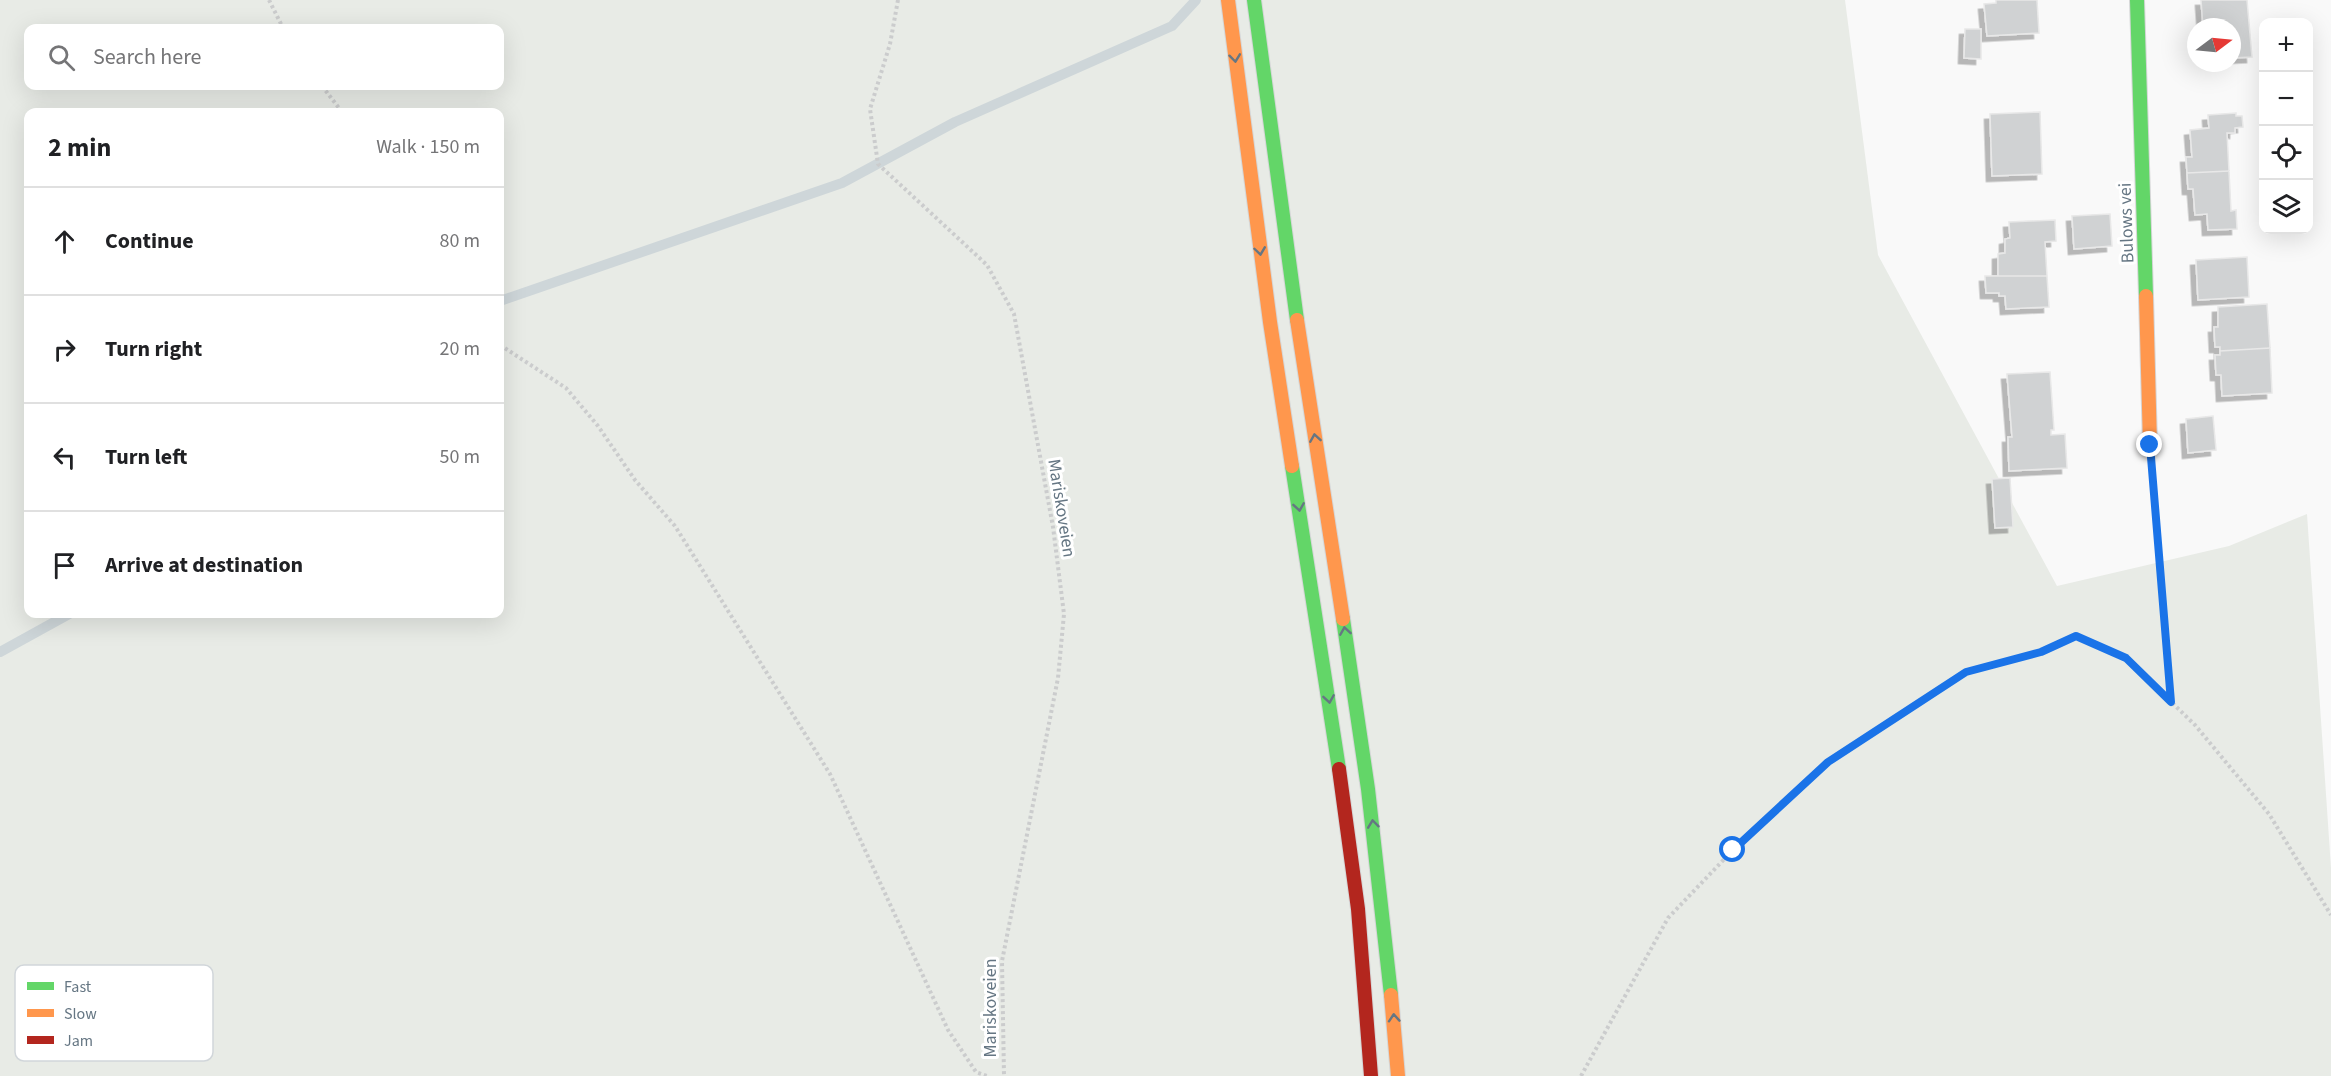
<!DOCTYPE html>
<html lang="en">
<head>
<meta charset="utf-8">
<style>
	:root { --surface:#fff; --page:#f6f6f6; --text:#202124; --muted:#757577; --line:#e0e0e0 }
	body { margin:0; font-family:"Source Sans 3",sans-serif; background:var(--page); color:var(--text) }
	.controls { position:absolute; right:18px; top:18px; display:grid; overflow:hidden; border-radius:12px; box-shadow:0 6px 24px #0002 }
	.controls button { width:54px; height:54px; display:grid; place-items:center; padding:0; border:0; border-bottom:2px solid var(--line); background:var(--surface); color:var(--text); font:30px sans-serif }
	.compass { position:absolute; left:2187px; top:18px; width:54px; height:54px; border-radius:50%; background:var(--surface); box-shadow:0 6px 24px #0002; rotate:74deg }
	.stop { position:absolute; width:18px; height:18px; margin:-14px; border:4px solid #1a73e8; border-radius:50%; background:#fff }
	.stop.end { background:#1a73e8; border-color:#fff; box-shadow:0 2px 6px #0008 }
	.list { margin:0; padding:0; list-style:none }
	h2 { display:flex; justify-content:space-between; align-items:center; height:78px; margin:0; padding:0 24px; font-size:26px }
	h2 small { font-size:20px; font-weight:400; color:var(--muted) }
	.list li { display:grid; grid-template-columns:39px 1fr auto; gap:18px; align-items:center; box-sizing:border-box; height:108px; padding:0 24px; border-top:2px solid var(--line) }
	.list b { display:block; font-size:22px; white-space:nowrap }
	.list em { font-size:20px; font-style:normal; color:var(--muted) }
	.icon { flex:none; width:33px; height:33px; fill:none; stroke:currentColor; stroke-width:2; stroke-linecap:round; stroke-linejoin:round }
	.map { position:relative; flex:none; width:2331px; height:1076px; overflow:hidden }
	.search { position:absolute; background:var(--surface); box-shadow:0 6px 24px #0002; left:24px; top:24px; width:480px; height:66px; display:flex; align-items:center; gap:15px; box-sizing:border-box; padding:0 21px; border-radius:12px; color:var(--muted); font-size:22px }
	.panel { position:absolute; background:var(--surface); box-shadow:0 6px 24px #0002; left:24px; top:108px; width:480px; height:510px; border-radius:12px }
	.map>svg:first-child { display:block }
	.green { fill:#e8ebe6; fill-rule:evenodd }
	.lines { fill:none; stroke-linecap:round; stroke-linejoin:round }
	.stream { stroke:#ced6d9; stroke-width:10 }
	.building { fill:#d0d2d3; stroke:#e8e8e8; stroke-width:1.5; filter:url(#shadow) }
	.fast-casing { stroke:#d5d6d7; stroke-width:16 }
	.slow-casing { stroke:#d5d6d7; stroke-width:16 }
	.jam-casing { stroke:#d5d6d7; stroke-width:16 }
	.path { stroke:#cbcccd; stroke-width:4; stroke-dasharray:3 3; stroke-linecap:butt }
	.fast { stroke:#63d668; stroke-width:14 }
	.slow { stroke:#ff974d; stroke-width:14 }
	.jam { stroke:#b3261e; stroke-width:14 }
	.oneway { stroke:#657683 }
	.route { stroke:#1a73e8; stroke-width:8 }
	.labels { text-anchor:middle; stroke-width:6; stroke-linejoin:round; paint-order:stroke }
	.street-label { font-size:18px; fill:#657683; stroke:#fff }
	.key { fill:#fff; stroke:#d1d6da; stroke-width:1.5 }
	.key-label { font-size:16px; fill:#657683 }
</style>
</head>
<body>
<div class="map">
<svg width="2331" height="1076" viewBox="0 0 2331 1076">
	<defs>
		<filter id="shadow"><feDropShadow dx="-5.5" dy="5.5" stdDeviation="0" flood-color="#0004"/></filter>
	</defs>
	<rect width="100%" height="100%" fill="#f9f9f9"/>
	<path class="green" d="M 0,0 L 1845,0 L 1878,255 L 2057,586 L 2229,546 L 2307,514 L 2331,868 L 2331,1076 L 0,1076 ZM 28,28 L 500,28 L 500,86 L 28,86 ZM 28,112 L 500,112 L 500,614 L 28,614 Z"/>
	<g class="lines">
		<path class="stream" d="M 500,301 L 842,183 L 955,122 L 1172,26 L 1196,0
			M 0,652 L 69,614"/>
	</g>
	<path class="building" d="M 1996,0 L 2037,0 L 2039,33 L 1987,36 L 1984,4 L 1996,3 Z
		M 2201,0 L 2247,0 L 2252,57 L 2232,58 L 2232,27 L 2203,27 Z
		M 1965,29 L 1981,29 L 1981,59 L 1964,58 Z
		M 2040,112 L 2042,174 L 1992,176 L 1990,114 Z
		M 2236,113 L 2236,116 L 2242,116 L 2243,127 L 2235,128 L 2235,133 L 2227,133 L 2229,171 L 2187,173 L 2186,157 L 2192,157 L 2190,130 L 2209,128 L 2208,115 Z
		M 2229,171 L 2231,211 L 2236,210 L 2237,229 L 2208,230 L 2207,214 L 2195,215 L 2193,189 L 2188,189 L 2187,173 Z
		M 2110,214 L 2112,246 L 2074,249 L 2072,216 Z
		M 2055,220 L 2056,241 L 2045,242 L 2047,276 L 1998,276 L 1998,254 L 2005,253 L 2005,239 L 2010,238 L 2009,222 Z
		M 2247,257 L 2249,297 L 2198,300 L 2196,260 Z
		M 1985,276 L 2047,276 L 2049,307 L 2006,309 L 2005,296 L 1999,296 L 1999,293 L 1986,293 Z
		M 2267,304 L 2270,348 L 2220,351 L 2220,347 L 2215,347 L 2214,327 L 2218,327 L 2218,307 Z
		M 2270,348 L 2272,393 L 2222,396 L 2221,375 L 2216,375 L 2215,355 L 2220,355 L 2220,351 Z
		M 2050,372 L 2054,430 L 2051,430 L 2051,435 L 2065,434 L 2067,468 L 2009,471 L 2008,437 L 2012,437 L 2007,374 Z
		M 2213,416 L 2216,450 L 2188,453 L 2186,419 Z
		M 2010,478 L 2013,527 L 1995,528 L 1992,479 Z"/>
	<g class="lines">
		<g class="fast-casing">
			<path id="fast" d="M 1254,0 L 1297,320
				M 2137,0 L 2146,296
				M 1292,466 L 1339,769
				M 1343,619 L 1368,789 L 1391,995"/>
		</g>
		<g class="slow-casing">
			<path id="slow" d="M 1228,0 L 1270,322 L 1292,466
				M 2146,296 L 2150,445
				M 1297,320 L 1343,619
				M 1391,995 L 1398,1076"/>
		</g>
		<g class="jam-casing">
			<path id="jam" d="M 1339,769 L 1358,909 L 1371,1076"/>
		</g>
		<path class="path" d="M 269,0 L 283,28
			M 898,0 L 890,44 L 870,109 L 878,164 L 987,265 L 1014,314 L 1053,527 L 1064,614 L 1058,678 L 1002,961 L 1004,1076
			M 322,86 L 342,112
			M 500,345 L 566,388 L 598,426 L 635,480 L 675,526 L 830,774 L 948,1030 L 976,1072 L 987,1076
			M 2153,479 L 2171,702
			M 1581,1076 L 1668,918 L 1733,850 L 1828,762 L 1966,672 L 2041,652 L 2076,636 L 2126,658 L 2195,725 L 2269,814 L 2331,915"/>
		<use href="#fast" class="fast"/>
		<use href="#slow" class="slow"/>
		<use href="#jam" class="jam"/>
	</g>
	<defs><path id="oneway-chevron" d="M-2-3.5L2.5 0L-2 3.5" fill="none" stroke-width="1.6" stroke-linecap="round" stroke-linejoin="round" transform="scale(1.5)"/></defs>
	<g class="oneway">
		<use href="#oneway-chevron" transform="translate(1235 58) rotate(83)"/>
		<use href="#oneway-chevron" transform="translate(1260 251) rotate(82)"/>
		<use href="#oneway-chevron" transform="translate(1315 438) rotate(-99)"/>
		<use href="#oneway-chevron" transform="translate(1299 507) rotate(81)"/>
		<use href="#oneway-chevron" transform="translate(1345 631) rotate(-99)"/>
		<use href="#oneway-chevron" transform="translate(1329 699) rotate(81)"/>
		<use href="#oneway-chevron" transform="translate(1373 824) rotate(-97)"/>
		<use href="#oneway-chevron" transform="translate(1394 1018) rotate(-94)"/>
	</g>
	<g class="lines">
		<path class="route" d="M 1733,850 L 1828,762 L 1966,672 L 2041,652 L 2076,636 L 2126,658 L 2171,702 L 2150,445"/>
	</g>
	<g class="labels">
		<g class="street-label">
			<text transform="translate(2126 223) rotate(-92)" y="6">Bulows vei</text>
			<text transform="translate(1062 508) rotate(81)" y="6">Mariskoveien</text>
			<text transform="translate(990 1008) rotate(-90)" y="6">Mariskoveien</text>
		</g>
	</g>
	<rect x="15" y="965" width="198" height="96" rx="9" class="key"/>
	<rect x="27" y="982" width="27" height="8" fill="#63d668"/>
	<rect x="27" y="1009" width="27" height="8" fill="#ff974d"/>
	<rect x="27" y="1036" width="27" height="8" fill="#b3261e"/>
	<g class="key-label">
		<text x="64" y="992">Fast</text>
		<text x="64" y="1019">Slow</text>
		<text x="64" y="1046">Jam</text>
	</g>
</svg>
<div class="controls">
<button>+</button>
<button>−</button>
<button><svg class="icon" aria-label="locate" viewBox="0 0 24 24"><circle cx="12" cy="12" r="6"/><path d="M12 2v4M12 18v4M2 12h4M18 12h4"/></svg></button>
<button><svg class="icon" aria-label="layers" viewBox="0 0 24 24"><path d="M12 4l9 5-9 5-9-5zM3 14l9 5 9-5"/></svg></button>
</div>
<svg class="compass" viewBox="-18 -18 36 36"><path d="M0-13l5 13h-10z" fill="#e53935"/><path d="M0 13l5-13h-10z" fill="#757577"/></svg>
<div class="stop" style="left:1733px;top:850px"></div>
<div class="stop end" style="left:2150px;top:445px"></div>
<div class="search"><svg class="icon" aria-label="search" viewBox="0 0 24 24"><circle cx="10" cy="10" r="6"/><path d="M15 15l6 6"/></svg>Search here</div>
<section class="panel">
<h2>2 min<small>Walk · 150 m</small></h2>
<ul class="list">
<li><svg class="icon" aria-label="ahead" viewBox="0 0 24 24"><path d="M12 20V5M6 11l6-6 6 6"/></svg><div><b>Continue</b></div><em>80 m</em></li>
<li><svg class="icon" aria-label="right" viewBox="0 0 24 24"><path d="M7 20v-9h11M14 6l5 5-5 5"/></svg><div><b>Turn right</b></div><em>20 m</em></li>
<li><svg class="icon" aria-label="left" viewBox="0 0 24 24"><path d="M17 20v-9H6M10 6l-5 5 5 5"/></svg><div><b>Turn left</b></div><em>50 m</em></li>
<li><svg class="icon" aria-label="arrive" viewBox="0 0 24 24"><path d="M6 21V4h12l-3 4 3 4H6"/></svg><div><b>Arrive at destination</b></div></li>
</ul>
</section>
</div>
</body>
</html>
